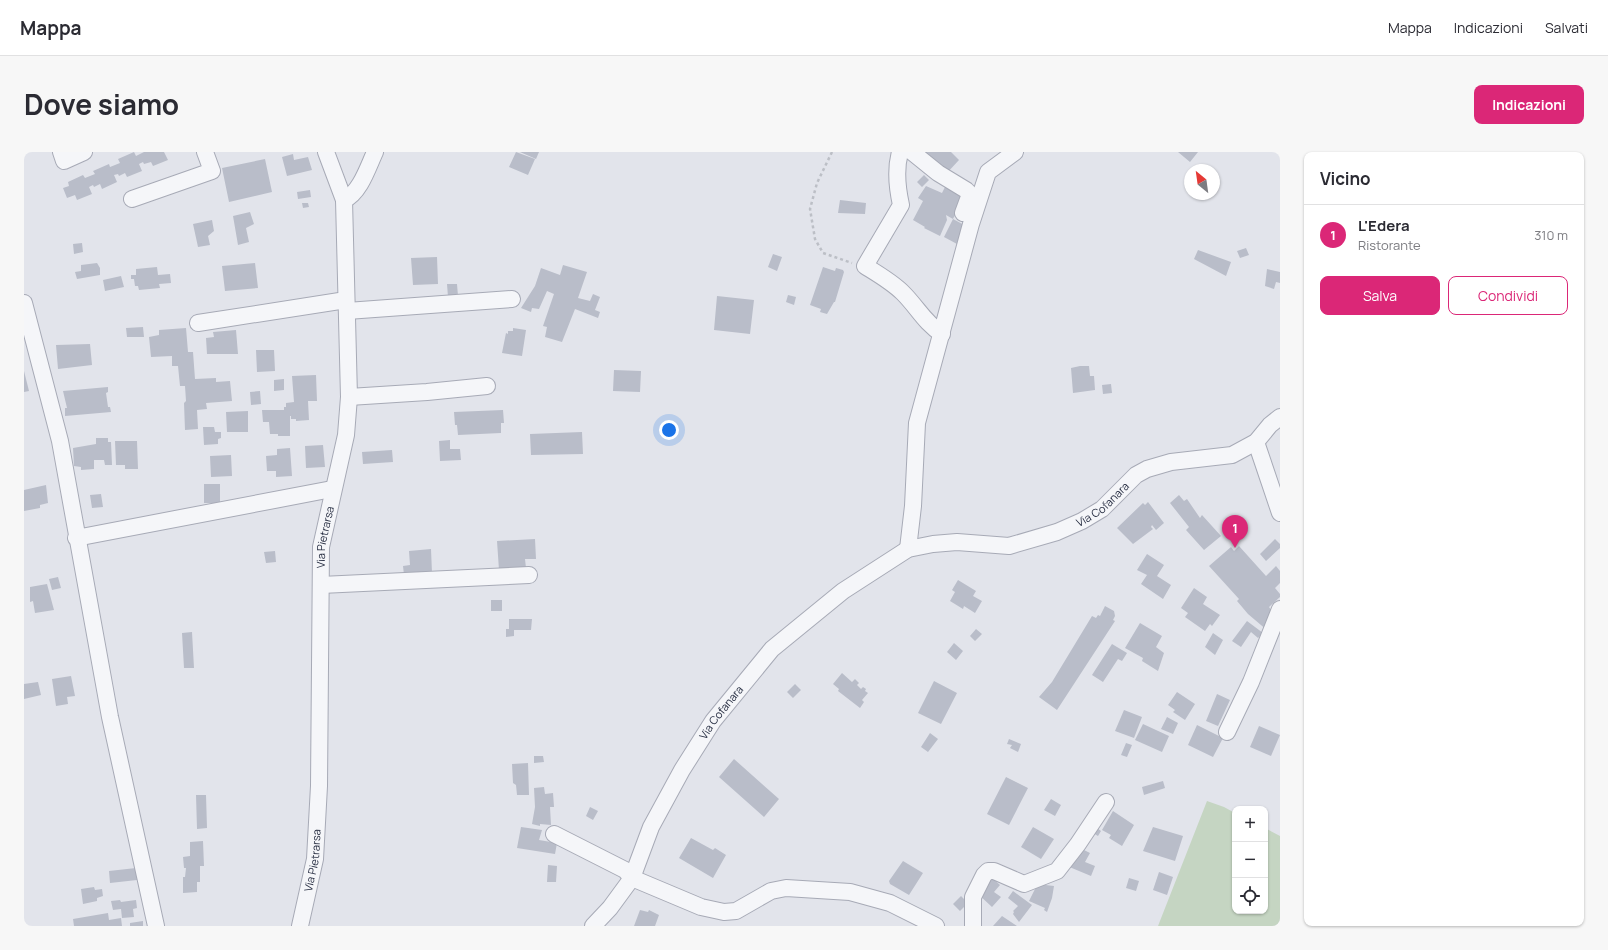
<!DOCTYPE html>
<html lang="it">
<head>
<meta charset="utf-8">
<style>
	:root { --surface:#fff; --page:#f7f7f7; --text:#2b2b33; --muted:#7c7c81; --line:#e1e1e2; --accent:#db2777 }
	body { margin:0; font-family:Manrope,sans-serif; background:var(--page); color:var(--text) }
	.controls { position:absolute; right:12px; bottom:12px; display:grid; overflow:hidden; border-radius:8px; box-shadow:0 1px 3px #0004 }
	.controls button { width:36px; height:36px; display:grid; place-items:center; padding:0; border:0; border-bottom:1px solid var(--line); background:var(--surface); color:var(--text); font:20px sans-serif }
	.compass { position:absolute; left:1160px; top:12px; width:36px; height:36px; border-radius:50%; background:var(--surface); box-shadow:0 1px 3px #0004; rotate:331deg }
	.you { position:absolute; left:645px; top:278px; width:14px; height:14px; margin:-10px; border:3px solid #fff; border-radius:50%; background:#1a73e8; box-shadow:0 0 0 6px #1a73e833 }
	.badge { display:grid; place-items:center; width:26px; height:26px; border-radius:50%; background:var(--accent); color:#fff; font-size:13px; font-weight:700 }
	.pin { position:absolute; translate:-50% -33px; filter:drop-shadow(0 1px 2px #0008) }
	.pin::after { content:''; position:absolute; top:21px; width:14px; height:12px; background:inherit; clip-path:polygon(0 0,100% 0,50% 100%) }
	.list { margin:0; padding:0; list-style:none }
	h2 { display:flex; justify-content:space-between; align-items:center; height:52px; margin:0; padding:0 16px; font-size:17px }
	h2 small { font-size:13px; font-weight:400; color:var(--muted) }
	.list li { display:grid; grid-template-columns:26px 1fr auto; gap:12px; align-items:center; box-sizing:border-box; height:60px; padding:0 16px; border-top:1px solid var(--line) }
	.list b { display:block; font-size:15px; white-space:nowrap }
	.list p { margin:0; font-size:13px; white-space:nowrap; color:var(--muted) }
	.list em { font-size:13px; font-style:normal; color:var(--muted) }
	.actions { display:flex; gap:8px; padding:12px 16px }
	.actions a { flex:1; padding:9px 0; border:1px solid var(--accent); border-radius:8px; text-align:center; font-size:14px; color:var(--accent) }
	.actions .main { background:var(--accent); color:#fff }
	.icon { flex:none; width:22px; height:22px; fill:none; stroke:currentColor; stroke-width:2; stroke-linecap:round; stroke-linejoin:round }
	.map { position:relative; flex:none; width:1256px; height:774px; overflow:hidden; border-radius:8px }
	header { display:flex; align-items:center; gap:24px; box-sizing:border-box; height:56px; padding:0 20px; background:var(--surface); border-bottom:1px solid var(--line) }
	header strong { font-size:19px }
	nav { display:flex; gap:22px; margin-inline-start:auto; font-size:14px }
	.intro { display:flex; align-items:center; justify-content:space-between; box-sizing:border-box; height:96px; padding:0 24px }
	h1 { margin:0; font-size:28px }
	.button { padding:10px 18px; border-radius:8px; background:var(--accent); color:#fff; font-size:14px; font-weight:700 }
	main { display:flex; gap:24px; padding:0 24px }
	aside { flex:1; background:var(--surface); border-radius:8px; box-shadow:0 1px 3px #0004 }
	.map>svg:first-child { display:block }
	.green { fill:#c5d5c2 }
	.building { fill:#b9bdc9 }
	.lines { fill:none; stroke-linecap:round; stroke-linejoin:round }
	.minor-casing { stroke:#a7aab6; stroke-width:18 }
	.path { stroke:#bcbfc6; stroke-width:2.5; stroke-dasharray:3 3; stroke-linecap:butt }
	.minor { stroke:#f5f6f9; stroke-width:16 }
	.labels { text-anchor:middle; stroke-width:3; stroke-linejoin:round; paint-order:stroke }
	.street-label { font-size:11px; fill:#293044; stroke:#f2f4f8 }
</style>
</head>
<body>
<header>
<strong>Mappa</strong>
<nav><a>Mappa</a><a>Indicazioni</a><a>Salvati</a></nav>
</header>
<div class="intro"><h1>Dove siamo</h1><a class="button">Indicazioni</a></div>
<main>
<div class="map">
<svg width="1256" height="774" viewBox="0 0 1256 774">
	<rect width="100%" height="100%" fill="#e2e4eb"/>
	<path class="green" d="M 1183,649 L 1200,655 L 1211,661 L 1211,759 L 1241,759 L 1241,676 L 1256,684 L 1256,774 L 1134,774 Z"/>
	<path class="building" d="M 110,0 L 112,4 L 120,0 L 140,0 L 144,8 L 129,14 L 127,10 L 120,12 L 119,10 L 115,12 L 118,19 L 103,25 L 101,21 L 95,24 L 94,22 L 90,23 L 93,30 L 78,37 L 76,32 L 70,35 L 69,33 L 65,35 L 68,42 L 53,48 L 51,43 L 43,46 L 39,36 L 45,34 L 44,30 L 59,23 L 61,26 L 71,22 L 69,19 L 85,12 L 86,15 L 96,11 L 94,7 Z
		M 492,0 L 511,7 L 504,23 L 485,15 Z
		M 496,0 L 515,0 L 512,7 Z
		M 900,0 L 927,0 L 935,8 L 922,22 Z
		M 1154,0 L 1174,0 L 1166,10 Z
		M 269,2 L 270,8 L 284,5 L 288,18 L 263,24 L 258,5 Z
		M 241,7 L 248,40 L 205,50 L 198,16 Z
		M 900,23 L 905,28 L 898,35 L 893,30 Z
		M 922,33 L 941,42 L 929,67 L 922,63 L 923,68 L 916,84 L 900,76 L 901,75 L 889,68 L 899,49 L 894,46 L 902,34 L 918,41 Z
		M 286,38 L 287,45 L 274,47 L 273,40 Z
		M 816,48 L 842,51 L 841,62 L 814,61 Z
		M 278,51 L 284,51 L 285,55 L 279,56 Z
		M 226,60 L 230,72 L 222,76 L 225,90 L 214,93 L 209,64 Z
		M 929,67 L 942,74 L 933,92 L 920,85 Z
		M 188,68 L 190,79 L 184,84 L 186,93 L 174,95 L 169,72 Z
		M 58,91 L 59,100 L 50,102 L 49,92 Z
		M 1222,96 L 1225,103 L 1216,106 L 1213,99 Z
		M 1174,98 L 1207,110 L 1202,124 L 1170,107 Z
		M 749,102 L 758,105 L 753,119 L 744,115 Z
		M 413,105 L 414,132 L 389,133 L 387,106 Z
		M 73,111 L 76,116 L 76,123 L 53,127 L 51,120 L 57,119 L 57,113 Z
		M 231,111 L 234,136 L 201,139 L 198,114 Z
		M 539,113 L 563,120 L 554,146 L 566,149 L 569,142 L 576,145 L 571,158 L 576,160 L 574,166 L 551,157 L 538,190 L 521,185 L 523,175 L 519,174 L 530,142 L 523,139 L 515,157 L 508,156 L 507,160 L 497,156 L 511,134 L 517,116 L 536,123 Z
		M 133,115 L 134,123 L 146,122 L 147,131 L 135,132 L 136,136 L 115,138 L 114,134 L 111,134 L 110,127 L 107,127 L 107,123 L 112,123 L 112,117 Z
		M 799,115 L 811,119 L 812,116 L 819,118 L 820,120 L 811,150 L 810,150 L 803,162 L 796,160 L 797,157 L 786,153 Z
		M 1243,117 L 1256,120 L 1256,131 L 1252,130 L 1250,137 L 1241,134 Z
		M 97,124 L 100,135 L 81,139 L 79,128 Z
		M 423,132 L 433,132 L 434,144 L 424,145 Z
		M 764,143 L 772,145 L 770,153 L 762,150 Z
		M 693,144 L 730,148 L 726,182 L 690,178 Z
		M 119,175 L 120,185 L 103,185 L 102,176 Z
		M 162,176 L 164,200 L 169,200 L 171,227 L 192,226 L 192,230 L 206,229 L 208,249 L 182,251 L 183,257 L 173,258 L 174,277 L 161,278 L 160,251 L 162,249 L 161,234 L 156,234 L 154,214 L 148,214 L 148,204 L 127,205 L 125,185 L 135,183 L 135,178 Z
		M 489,176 L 502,178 L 498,204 L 478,201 L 482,181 L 484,182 L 484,179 L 489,179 Z
		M 212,178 L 214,202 L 183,202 L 182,186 L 190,185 L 189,180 Z
		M 66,192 L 68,213 L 34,217 L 32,193 Z
		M 232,198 L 250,198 L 251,219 L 233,220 Z
		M 1056,214 L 1065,214 L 1066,224 L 1070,224 L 1071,238 L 1049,241 L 1047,216 Z
		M 590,218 L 617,219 L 616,240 L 589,239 Z
		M 0,219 L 5,239 L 0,240 Z
		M 292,223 L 293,249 L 284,249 L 285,268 L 272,269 L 272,267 L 267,267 L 267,264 L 266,264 L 266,284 L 254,284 L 254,282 L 246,282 L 245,270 L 239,270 L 238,258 L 260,258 L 260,255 L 262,255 L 262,251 L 270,250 L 268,224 Z
		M 260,227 L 260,238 L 250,239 L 250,228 Z
		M 1087,232 L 1088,241 L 1079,242 L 1078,233 Z
		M 84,235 L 84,240 L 82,241 L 84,255 L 86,255 L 87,260 L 41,264 L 41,256 L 43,256 L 39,239 Z
		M 236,239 L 237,252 L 227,253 L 226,240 Z
		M 479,258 L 480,271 L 477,271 L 477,281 L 434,283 L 433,273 L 431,273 L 430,260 Z
		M 224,259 L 224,280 L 203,280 L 202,260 Z
		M 179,275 L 190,275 L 191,280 L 197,280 L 197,286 L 194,287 L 194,292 L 180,293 Z
		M 558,280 L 559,302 L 507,303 L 506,282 Z
		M 72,286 L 84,286 L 84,290 L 87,290 L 88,313 L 81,313 L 80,308 L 70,308 L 70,317 L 57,318 L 57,315 L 50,314 L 49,296 L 72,292 Z
		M 426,288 L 426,297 L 436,297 L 437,308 L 416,309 L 415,289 Z
		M 91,289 L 113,289 L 114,317 L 101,317 L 101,313 L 92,313 Z
		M 299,293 L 301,315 L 282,316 L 281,294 Z
		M 266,296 L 268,324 L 252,325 L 252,319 L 243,319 L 242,304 L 253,303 L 253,297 Z
		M 368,298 L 369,310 L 339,312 L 338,300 Z
		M 207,303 L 208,324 L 187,325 L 186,304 Z
		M 180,332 L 196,332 L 196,351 L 180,351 Z
		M 22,333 L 24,351 L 16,353 L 16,356 L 0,359 L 0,338 Z
		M 77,342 L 79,355 L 68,356 L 66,343 Z
		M 1155,343 L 1160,349 L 1163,347 L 1176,366 L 1178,363 L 1197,384 L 1180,398 L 1162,378 L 1165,375 L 1146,351 Z
		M 1124,350 L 1140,371 L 1132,378 L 1128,373 L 1127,375 L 1129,377 L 1109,392 L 1093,376 L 1119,351 L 1121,353 Z
		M 511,387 L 512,407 L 501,407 L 502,416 L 475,418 L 473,389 Z
		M 1251,387 L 1256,392 L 1256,396 L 1242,409 L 1236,402 Z
		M 1215,394 L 1242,424 L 1252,414 L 1256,419 L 1256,431 L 1251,436 L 1256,442 L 1256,445 L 1245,455 L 1251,464 L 1244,479 L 1224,462 L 1213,449 L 1215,447 L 1185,414 L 1207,395 L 1210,399 Z
		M 407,397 L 408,421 L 380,423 L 379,414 L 386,413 L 385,399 Z
		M 251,399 L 252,410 L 242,411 L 240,400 Z
		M 1123,402 L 1140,413 L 1133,424 L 1147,433 L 1139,447 L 1117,432 L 1123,423 L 1113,418 Z
		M 34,425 L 37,436 L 28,438 L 25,427 Z
		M 934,428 L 952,439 L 949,444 L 958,449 L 951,461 L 940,454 L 939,457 L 926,449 L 931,440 L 928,438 Z
		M 23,432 L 30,458 L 11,461 L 9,449 L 6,450 L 6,435 Z
		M 1170,436 L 1183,445 L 1179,452 L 1196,463 L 1188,474 L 1186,472 L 1181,479 L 1161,465 L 1164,461 L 1157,456 Z
		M 467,448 L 478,448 L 478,459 L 467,459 Z
		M 1081,454 L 1090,459 L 1091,464 L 1089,468 L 1091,469 L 1033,558 L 1015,545 L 1028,530 L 1068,464 L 1072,466 L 1074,463 L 1076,464 Z
		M 485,467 L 508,467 L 507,478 L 490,478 L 490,484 L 482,485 L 482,477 L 485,477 Z
		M 1223,469 L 1239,481 L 1234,486 L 1227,480 L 1217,495 L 1208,489 Z
		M 1116,471 L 1138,484 L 1132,495 L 1140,501 L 1134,519 L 1118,509 L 1119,506 L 1101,496 Z
		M 952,477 L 958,482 L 951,489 L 946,484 Z
		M 168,480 L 170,516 L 160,516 L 158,481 Z
		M 1189,481 L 1199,488 L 1191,503 L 1181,495 Z
		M 930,491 L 939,499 L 932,508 L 923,500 Z
		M 1088,492 L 1103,501 L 1098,509 L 1094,507 L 1079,530 L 1068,523 Z
		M 818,521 L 828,530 L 831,527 L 835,531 L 833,533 L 837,537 L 839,535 L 842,537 L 841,539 L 844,541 L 838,548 L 840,550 L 836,556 L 814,539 L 815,537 L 809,532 Z
		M 47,524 L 51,544 L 43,545 L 44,552 L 32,554 L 28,527 Z
		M 910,529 L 933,541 L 917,572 L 894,561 Z
		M 14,530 L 17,543 L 0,547 L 0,532 Z
		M 771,532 L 777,538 L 769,546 L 763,540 Z
		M 1153,540 L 1171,552 L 1161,568 L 1149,560 L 1151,558 L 1144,553 Z
		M 1193,542 L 1206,548 L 1194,574 L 1182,569 Z
		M 1100,558 L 1118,565 L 1110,586 L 1091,579 Z
		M 1143,565 L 1154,571 L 1149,582 L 1137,577 Z
		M 1119,572 L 1145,584 L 1138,600 L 1111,588 Z
		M 1173,573 L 1199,586 L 1189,605 L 1164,593 Z
		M 1235,574 L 1256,583 L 1247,604 L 1226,595 Z
		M 906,581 L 914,587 L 904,600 L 897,595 Z
		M 985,587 L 997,592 L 994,600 L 986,596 L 988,593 L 983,592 Z
		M 1102,591 L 1108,593 L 1103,605 L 1097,603 Z
		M 510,604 L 519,604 L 520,610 L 510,611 Z
		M 710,607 L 755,647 L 740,665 L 695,625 Z
		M 504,611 L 505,643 L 493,643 L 492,633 L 489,631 L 488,612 Z
		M 982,625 L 1004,636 L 985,673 L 963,662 Z
		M 1139,629 L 1141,636 L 1120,643 L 1118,635 Z
		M 520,635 L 521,642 L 529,641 L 530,655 L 526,655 L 527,673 L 516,672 L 516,674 L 508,672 L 511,655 L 510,636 Z
		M 172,643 L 182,643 L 183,676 L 173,677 Z
		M 1027,647 L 1037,653 L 1031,664 L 1020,658 Z
		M 566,655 L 574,659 L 569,668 L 562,664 Z
		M 1089,659 L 1110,673 L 1098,694 L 1085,686 L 1087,683 L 1078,678 Z
		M 497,675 L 518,678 L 515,688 L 533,691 L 531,702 L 493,696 Z
		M 1009,675 L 1030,687 L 1017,707 L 997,695 Z
		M 1129,675 L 1159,684 L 1151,709 L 1119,699 Z
		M 1073,676 L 1077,679 L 1074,684 L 1069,681 Z
		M 667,686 L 689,698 L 691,696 L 702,703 L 689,726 L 655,706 Z
		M 179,689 L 180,714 L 176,714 L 176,730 L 173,730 L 173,740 L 159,741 L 159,725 L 161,725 L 162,716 L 160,716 L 159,705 L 166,704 L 166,690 Z
		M 1060,698 L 1066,701 L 1061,710 L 1071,714 L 1067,724 L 1043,714 Z
		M 879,709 L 899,721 L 885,743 L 866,732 L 865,729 Z
		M 524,713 L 533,714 L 532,730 L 523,730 Z
		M 112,716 L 113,728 L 86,731 L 85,719 Z
		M 1135,720 L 1149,725 L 1143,743 L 1129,738 Z
		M 967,725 L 976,733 L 970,740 L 977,745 L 968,755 L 954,742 Z
		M 1105,726 L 1115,729 L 1112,739 L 1102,736 Z
		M 1013,732 L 1030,734 L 1028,746 L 1023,760 L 1020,758 L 1021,756 L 1005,749 L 1011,737 L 1008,737 Z
		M 70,735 L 71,738 L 78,737 L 79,744 L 73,746 L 73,749 L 59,752 L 57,737 Z
		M 989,739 L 1008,753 L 995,770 L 989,762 L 990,760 L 989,759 L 994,754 L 984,746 Z
		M 937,744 L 944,751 L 936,759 L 929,752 Z
		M 96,748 L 97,750 L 112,748 L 113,756 L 109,757 L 110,765 L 98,766 L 97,757 L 89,758 L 87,749 Z
		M 616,758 L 624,760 L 625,758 L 635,763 L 631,774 L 610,774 Z
		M 84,761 L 85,768 L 97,766 L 98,774 L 50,774 L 49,767 Z
		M 978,764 L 993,774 L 969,774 Z
		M 119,769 L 119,774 L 106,774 L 106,771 Z"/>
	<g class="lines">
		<g class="minor-casing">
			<g id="minor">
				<path d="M 37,0 L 40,9 L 60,0"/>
				<path d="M 876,0 C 871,18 873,35 877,53 L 841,114 C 854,122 868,130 879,141 C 894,156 900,170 918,182"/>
				<path d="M 888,0 L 914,21 L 942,38 L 946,42 L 939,61"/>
				<path d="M 108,47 L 188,19 L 181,0"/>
				<path d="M 320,48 C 336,41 344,15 351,0"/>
				<path d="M 0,151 L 36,289 L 86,565 L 132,774"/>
				<path d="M 323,159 L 488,147"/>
				<path d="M 174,171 L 322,148"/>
				<path d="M 325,245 L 403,240 L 463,234"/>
				<path d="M 1232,290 L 1256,361"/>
				<path d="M 52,386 L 308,337"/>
				<path d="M 884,397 L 889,354 L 893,271 L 947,72 L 964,20 L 991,0"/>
				<path d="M 297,433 L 505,423"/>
				<path d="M 1203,580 L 1227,530 L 1256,457"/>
				<path d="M 530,682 L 601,718 L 608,726 L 677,755 L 700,760 L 712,759 L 747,739 L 762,736 L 826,740 L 866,751 L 912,774"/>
				<path id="s1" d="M 276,774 L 291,707 L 295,634 L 297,395 L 322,283 L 325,245 L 320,48 L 302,0"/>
				<path id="s2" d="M 569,774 L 586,756 L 608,726 L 627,675 L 658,618 L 689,569 L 748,497 L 819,439 L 884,397 L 909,392 L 933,390 L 985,394 L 1033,380 L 1058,369 L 1078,357 L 1112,323 L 1123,317 L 1147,310 L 1208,303 L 1232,290 L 1246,273 L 1256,265"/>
				<path d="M 949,774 L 949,745 L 960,723 L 964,719 L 970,719 L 1000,732 L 1033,719 L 1054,692 L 1082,650"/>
			</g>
		</g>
		<path class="path" d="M 808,0 L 793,31 L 786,57 L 791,87 L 799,101 L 828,111"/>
		<use href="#minor" class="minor"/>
	</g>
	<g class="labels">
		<g class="street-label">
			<text dy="4" stroke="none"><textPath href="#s2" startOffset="707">Via Cofanara</textPath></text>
			<text dy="4" stroke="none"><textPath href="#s1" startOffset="391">Via Pietrarsa</textPath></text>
			<text dy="4" stroke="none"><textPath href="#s2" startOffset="251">Via Cofanara</textPath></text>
			<text dy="4" stroke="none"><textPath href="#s1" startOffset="67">Via Pietrarsa</textPath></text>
		</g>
	</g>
</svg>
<div class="controls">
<button>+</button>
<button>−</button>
<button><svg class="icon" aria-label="locate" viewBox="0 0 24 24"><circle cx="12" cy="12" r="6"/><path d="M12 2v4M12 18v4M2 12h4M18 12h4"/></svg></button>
</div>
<svg class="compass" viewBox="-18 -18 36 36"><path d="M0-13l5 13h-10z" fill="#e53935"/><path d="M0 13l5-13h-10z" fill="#7c7c81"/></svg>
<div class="you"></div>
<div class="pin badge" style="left:1211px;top:396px">1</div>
</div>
<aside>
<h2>Vicino<small></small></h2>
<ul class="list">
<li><span class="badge">1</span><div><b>L'Edera</b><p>Ristorante</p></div><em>310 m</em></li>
</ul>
<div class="actions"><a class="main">Salva</a><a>Condividi</a></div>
</aside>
</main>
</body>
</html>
